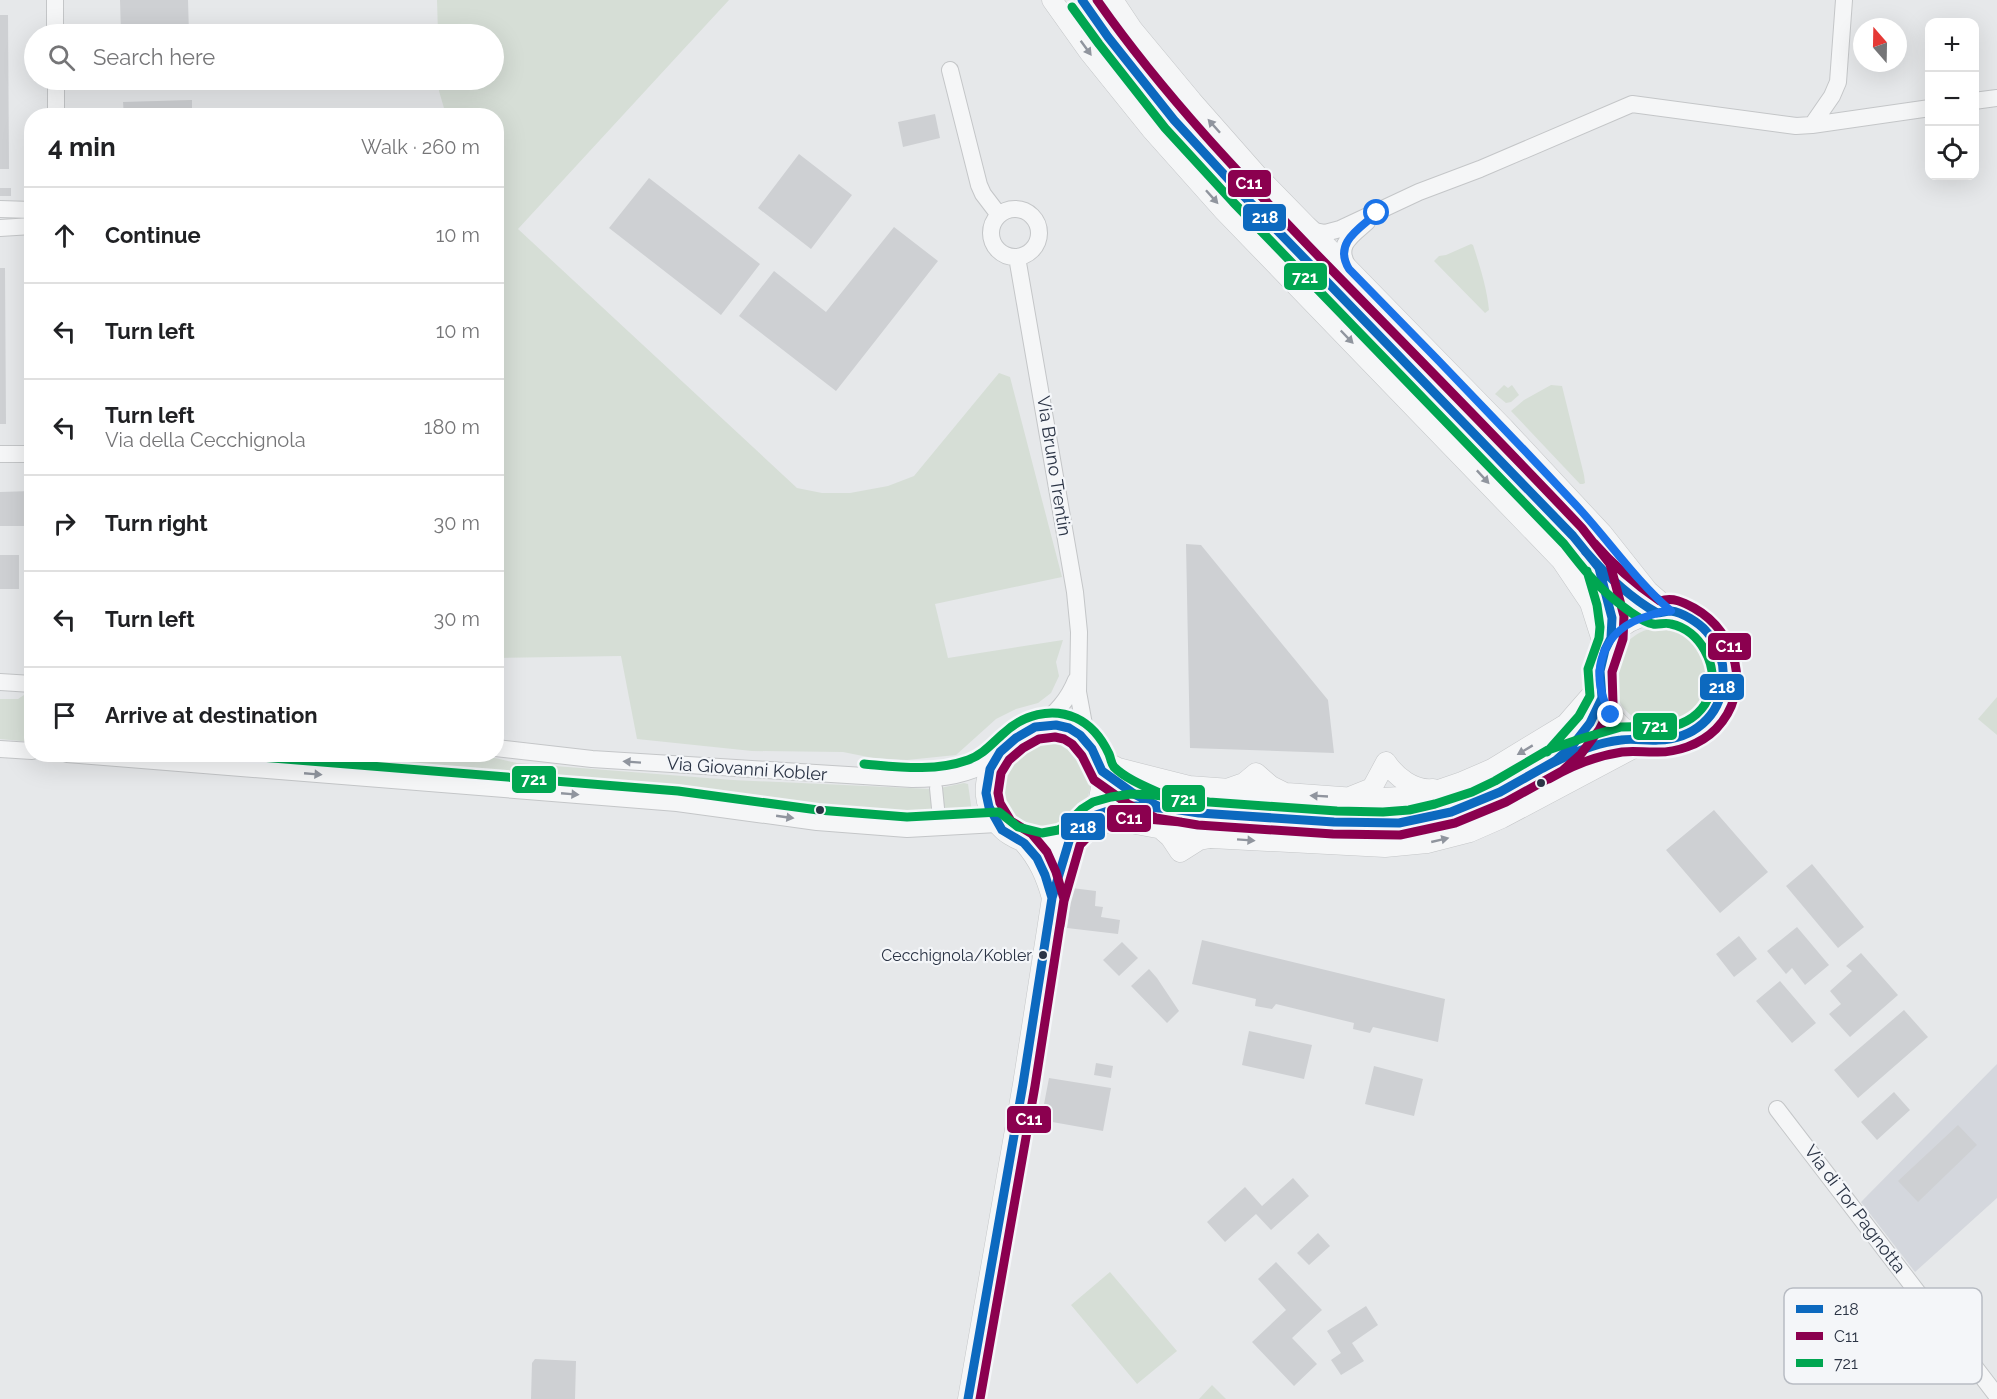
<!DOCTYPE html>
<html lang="en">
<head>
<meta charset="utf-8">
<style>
	:root { --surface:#fff; --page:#f2f2f2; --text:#202124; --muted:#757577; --line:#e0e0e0 }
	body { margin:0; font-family:Raleway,sans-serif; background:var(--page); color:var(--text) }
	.controls { position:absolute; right:18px; top:18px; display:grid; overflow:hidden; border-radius:12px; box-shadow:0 6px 24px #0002 }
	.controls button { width:54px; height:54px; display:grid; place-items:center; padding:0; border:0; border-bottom:2px solid var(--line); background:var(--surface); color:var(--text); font:30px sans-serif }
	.compass { position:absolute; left:1853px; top:18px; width:54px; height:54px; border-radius:50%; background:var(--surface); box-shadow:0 6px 24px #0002; rotate:340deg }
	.stop { position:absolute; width:18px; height:18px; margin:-14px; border:4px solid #1a73e8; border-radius:50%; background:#fff }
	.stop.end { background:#1a73e8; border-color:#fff; box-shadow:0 2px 6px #0008 }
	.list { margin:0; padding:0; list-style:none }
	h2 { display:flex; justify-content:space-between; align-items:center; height:78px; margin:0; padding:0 24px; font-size:26px }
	h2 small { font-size:20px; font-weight:400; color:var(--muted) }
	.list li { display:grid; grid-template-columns:39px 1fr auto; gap:18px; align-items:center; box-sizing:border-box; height:96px; padding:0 24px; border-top:2px solid var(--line) }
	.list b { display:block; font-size:22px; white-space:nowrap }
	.list p { margin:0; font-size:20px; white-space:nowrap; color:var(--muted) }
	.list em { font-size:20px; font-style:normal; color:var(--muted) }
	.icon { flex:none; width:33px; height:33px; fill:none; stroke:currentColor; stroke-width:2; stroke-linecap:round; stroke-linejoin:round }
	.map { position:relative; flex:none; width:1997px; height:1399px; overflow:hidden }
	.search { position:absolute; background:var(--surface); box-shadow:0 6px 24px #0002; left:24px; top:24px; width:480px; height:66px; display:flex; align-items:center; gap:15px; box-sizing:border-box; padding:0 21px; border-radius:33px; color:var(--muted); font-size:22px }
	.panel { position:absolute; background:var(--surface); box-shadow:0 6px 24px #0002; left:24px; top:108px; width:480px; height:654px; border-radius:24px }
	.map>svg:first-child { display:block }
	.built { fill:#d4d7dd }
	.green { fill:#d6ded6 }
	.building { fill:#ced0d3 }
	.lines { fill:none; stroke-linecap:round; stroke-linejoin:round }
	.pedestrian-casing { stroke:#c4c6c8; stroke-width:14 }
	.minor-casing { stroke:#c4c6c8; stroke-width:18 }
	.tertiary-casing { stroke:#c4c6c8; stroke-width:21 }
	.pedestrian { stroke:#f5f6f7; stroke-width:12 }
	.minor { stroke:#f5f6f7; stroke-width:16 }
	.tertiary { stroke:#f5f6f7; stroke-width:20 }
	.bus-1-casing { stroke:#f4f6f9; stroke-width:14 }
	.bus-2-casing { stroke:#f4f6f9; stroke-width:14 }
	.bus-3-casing { stroke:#f4f6f9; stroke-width:14 }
	.bus-1 { stroke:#0c69bf; stroke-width:9 }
	.bus-2 { stroke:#8b004f; stroke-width:9 }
	.bus-3 { stroke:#00a651; stroke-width:9 }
	.oneway { fill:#90959e }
	.route { stroke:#1a73e8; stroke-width:8 }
	.bus-dot { fill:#2b3445; stroke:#f4f6f9; stroke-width:2 }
	.labels { text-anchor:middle; stroke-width:4.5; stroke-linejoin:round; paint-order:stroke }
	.bus-label { font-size:16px; fill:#2b3445; stroke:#f4f6f9; text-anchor:end }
	.street-label { font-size:18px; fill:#2b3445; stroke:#f4f6f9 }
	.key { fill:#f4f6f9; stroke:#b8bcc3; stroke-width:1.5 }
	.key-label { font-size:16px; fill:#2b3445 }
	.line-badge { stroke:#f4f6f9; stroke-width:2 }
	.badge-label { font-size:16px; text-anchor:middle; font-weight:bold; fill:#fff }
</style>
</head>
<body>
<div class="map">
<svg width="1997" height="1399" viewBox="0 0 1997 1399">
	<rect width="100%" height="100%" fill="#e6e8ea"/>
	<path class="built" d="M 1997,1064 L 1997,1198 L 1915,1272 L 1861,1202 Z"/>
	<path class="green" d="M 437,0 L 729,0 L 518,229 L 797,488 L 822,493 L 850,493 L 888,486 L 914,476 L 999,373 L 1010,377 L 1062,577 L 935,604 L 948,658 L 1063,640 L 1056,662 L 1059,676 L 1051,693 L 1038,703 L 1016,709 L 996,719 L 956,755 L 907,760 L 873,758 L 843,752 L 752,751 L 637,739 L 621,656 L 497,658 L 496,244 L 500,240 L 499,209 L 503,171 L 497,165 L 496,116 L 446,115 L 439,91 L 439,80 L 494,80 L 494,34 L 438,34 Z
		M 1471,244 L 1473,245 C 1480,267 1487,288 1489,310 L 1485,313 L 1434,261 L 1439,256 L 1446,255 Z
		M 1504,385 L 1508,388 L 1512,385 L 1519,395 L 1511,402 L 1506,403 L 1495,394 Z
		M 1551,385 L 1562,386 L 1584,475 L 1585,483 L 1583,484 L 1580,484 L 1511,411 L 1524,400 Z
		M1613 677a50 50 0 1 1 100 0a50 50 0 1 1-100 0Z
		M 27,693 L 31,694 L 31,742 L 0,739 L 0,699 L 18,699 Z
		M 1997,697 L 1997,735 L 1978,719 Z
		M 1049,738 C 1115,749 1096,830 1039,830 C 1025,830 1011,824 1003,812 C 979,777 1015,743 1049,738 Z
		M 478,754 L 517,763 L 733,780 L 932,789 L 935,818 C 848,819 763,802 677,793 C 558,780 438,773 319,764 L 324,755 Z
		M 964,783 L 968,784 L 972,812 L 944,816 L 940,788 Z
		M 1110,1272 L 1177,1351 L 1137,1384 L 1071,1305 Z
		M 1212,1385 L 1226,1399 L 1199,1399 Z"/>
	<path class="building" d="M 120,0 L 188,0 L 189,34 L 121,34 Z
		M 0,15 L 8,15 L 9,169 L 0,169 Z
		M 192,100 L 192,116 L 124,116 L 123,102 Z
		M 935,114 L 940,138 L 903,147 L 898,122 Z
		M 799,154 L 852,195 L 811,249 L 758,208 Z
		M 649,178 L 760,264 L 721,315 L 609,228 Z
		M 0,188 L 11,188 L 11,196 L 0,196 Z
		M 894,227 L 938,261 L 836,391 L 739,316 L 774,271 L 826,312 Z
		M 0,268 L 5,268 L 6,424 L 0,424 Z
		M 32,491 L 32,526 L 0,526 L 0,492 Z
		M 1186,544 L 1201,545 L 1328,700 L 1334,753 L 1190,748 Z
		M 0,555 L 19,555 L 19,589 L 0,589 Z
		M 1714,810 L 1768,872 L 1720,913 L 1666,850 Z
		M 1812,864 L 1864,927 L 1838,948 L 1786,886 Z
		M 1072,888 L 1096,891 L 1095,906 L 1103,907 L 1101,917 L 1120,920 L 1118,934 L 1067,928 Z
		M 1797,927 L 1829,965 L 1805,985 L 1792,968 L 1786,974 L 1767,951 Z
		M 1739,936 L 1757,959 L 1734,977 L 1716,954 Z
		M 1202,940 L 1445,999 L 1438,1042 L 1373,1027 L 1370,1033 L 1353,1029 L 1354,1023 L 1276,1004 L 1272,1009 L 1255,1006 L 1256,999 L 1192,984 Z
		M 1122,942 L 1138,958 L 1119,976 L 1103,960 Z
		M 1861,953 L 1898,995 L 1850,1037 L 1829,1014 L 1841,1004 L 1830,991 L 1852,971 L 1846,966 Z
		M 1149,969 L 1157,978 L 1179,1011 L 1167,1023 L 1131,986 Z
		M 1780,981 L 1816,1023 L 1792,1043 L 1756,1001 Z
		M 1904,1010 L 1928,1037 L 1858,1098 L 1834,1070 Z
		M 1249,1031 L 1312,1045 L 1304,1079 L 1242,1065 Z
		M 1096,1063 L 1113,1066 L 1111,1078 L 1094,1075 Z
		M 1374,1066 L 1423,1079 L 1414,1116 L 1365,1104 Z
		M 1049,1078 L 1111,1088 L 1103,1131 L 1041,1120 Z
		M 1894,1092 L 1910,1110 L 1877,1140 L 1861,1122 Z
		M 1958,1125 L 1977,1145 L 1918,1202 L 1898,1181 Z
		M 1293,1178 L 1309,1196 L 1271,1230 L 1256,1214 L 1225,1242 L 1207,1222 L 1245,1187 L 1262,1206 Z
		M 1318,1233 L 1330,1246 L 1309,1265 L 1297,1253 Z
		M 1276,1262 L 1322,1310 L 1292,1338 L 1317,1364 L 1294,1386 L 1252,1342 L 1286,1310 L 1258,1279 Z
		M 1366,1306 L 1378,1325 L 1352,1343 L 1364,1361 L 1341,1375 L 1331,1360 L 1341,1353 L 1327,1331 Z
		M 535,1359 L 576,1361 L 575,1399 L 531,1399 L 532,1363 Z"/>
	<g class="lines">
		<g class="pedestrian-casing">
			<path id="pedestrian" d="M 936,788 L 939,818"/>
		</g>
		<g class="minor-casing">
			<path id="minor" d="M 55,0 L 55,34
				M 950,70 L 979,185 L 983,194 L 999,215
				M 56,80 L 56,116
				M 1974,101 L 1997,98
				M 1812,125 L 1832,96 L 1838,82 L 1844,0
				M 0,209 L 32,210
				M991 233a24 24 0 1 1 48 0a24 24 0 1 1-48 0Z
				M 1308,225 L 1315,231 L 1325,233 L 1340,229 L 1419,192 L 1480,169 L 1632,104 L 1796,126 L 1812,125 L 1930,108
				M 0,228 L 32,226
				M 1017,257 L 1075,592 L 1079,632 L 1078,692 L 1087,741
				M 1349,268 C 1334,246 1351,236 1367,222
				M 0,454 L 32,454
				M 0,682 L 32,684
				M 1039,726 C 1056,713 1068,700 1076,680
				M 496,748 L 592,759 L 912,779 C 943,779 968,775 994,760
				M 0,749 L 32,751
				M 67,754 L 677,803 L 817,822 L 907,829 L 997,824
				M 274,766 L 290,763 L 303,754
				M 1777,1109 L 1997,1396"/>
		</g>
		<g class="tertiary-casing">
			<path id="tertiary" d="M 1052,0 L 1089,52 L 1151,129 L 1224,211 L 1561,560 L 1590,603 L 1605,650
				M 1113,0 L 1133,30 L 1192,101 L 1259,177 L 1504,428 L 1602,533 L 1648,591 L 1671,611
				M 1665,611 C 1674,611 1682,616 1690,621 C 1746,652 1732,726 1670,739 C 1657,742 1641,741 1630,733 C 1595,710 1588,655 1622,627 C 1634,617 1651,615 1665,611 Z
				M 1047,725 C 1067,725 1082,733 1092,750 C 1124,803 1066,870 1010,835 C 1000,829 995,821 990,811 C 973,771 1009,731 1047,725 Z
				M 1096,757 L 1118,768 L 1189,786 L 1369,799 L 1399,797 L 1430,793 L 1462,782 L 1492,769 L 1566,724 L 1600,685
				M 1386,762 C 1396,777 1414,791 1433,789
				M 1227,789 L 1244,783 L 1256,773 L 1271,786 L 1283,792
				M 1352,796 L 1372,788 L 1386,762
				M 1084,826 L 1112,822 L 1125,822 L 1211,838 L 1385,847 L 1427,843 L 1470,832 L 1502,818 L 1649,740
				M 1162,830 L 1170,837 L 1180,852 L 1199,840 L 1210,838
				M 1024,843 C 1039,860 1046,877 1052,898
				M 968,1399 L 1023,1084 L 1052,898 L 1070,838"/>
		</g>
		<use href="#pedestrian" class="pedestrian"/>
		<use href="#minor" class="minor"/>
		<use href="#tertiary" class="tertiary"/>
		<g class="bus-1-casing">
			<path id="bus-1" d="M 1543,768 C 1567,755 1594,743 1621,740 C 1633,738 1646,741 1658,740 C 1693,739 1720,717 1723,682 C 1725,664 1719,645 1706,631 C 1699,623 1682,612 1671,611 C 1666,611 1661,613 1657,613 C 1629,597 1606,575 1585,551
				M 1048,924 L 1052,898 L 1070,838 L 1082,828 L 1090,817 L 1120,807 L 1136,806 L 1182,810
				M 968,1399 L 1023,1084 L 1052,898 L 1045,875 L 1037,858 L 1024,843 L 1002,830 L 989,807 L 986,793 L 990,769 L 1000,752 L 1016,738 L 1035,727 L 1056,725 L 1069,728 L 1080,735 L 1092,749 L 1102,771 L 1134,794 L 1160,807 L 1199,813 L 1334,822 L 1399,823 L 1451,812 L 1500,792 L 1555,761 L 1572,746 L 1590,723 L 1602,698 L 1600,671 L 1605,650 L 1611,638 L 1612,618 L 1599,568 L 1573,536 L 1242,194 L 1174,120 L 1108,37 L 1082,0"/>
		</g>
		<g class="bus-2-casing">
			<path id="bus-2" d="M 1549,779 C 1571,766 1596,756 1622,752 C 1632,751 1643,752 1654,752 C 1676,753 1700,745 1716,729 C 1753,691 1737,632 1694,608 C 1683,602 1673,597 1660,601 C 1635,584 1614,566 1594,543
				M 1060,926 L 1064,901 L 1080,845 L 1097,827 L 1122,819 L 1136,818 L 1181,822
				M 980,1399 L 1035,1086 L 1064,899 L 1056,872 L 1047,852 L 1032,834 L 1011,821 L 1000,803 L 998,793 L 1001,773 L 1009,760 L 1023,748 L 1039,739 L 1055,737 L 1064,739 L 1072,744 L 1082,756 L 1094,780 L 1128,804 L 1156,818 L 1198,825 L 1333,834 L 1400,835 L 1455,823 L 1506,802 L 1562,771 L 1581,754 L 1599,730 L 1613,703 L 1612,672 L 1623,639 L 1624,616 L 1610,564 L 1582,528 C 1498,439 1412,352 1326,264 C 1245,180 1164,96 1097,0"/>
		</g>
		<g class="bus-3-casing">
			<path id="bus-3" d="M 1547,752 L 1579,716 L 1590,696 L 1588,669 L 1599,638 L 1600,627 L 1597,605 L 1587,571
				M 223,754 L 678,791 L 818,810 L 907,817 L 999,812 L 1018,827 L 1042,833 L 1058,830 L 1064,827 L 1082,809 L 1093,802 L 1111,797 L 1131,794 L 1154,795 L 1209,802 L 1337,811 L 1383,812 L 1409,810 L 1435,804 L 1472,792 L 1495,781 L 1548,750 L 1580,739 L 1621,727 L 1674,726 C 1691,721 1705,710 1710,693 C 1719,665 1700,630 1671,624 C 1665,622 1659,625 1653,624 C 1641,621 1630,612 1621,605 C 1598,588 1581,566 1564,544 L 1233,202 L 1165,128 L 1099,44 L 1072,7
				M 864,764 C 899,767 934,772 968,760 C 984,754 992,743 1004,733 C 1023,715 1051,707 1076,718 C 1091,725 1102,739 1109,754 C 1111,759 1111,763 1114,767 C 1127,780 1149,788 1166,796"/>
		</g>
		<use href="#bus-1" class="bus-1"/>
		<use href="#bus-2" class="bus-2"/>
		<use href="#bus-3" class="bus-3"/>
	</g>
	<defs><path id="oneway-solid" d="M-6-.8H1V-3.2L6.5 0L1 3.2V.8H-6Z" transform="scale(1.5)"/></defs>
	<g class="oneway">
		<use href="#oneway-solid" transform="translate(1086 48) rotate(54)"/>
		<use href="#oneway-solid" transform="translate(1214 126) rotate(-132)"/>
		<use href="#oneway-solid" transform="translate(1212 197) rotate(48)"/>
		<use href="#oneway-solid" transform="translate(1347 337) rotate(46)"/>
		<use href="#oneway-solid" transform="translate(1483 477) rotate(47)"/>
		<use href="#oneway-solid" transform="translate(1525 750) rotate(149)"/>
		<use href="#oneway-solid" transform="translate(632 762) rotate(-176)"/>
		<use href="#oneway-solid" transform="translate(313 774) rotate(5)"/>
		<use href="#oneway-solid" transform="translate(570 794) rotate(5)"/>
		<use href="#oneway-solid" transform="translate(1319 796) rotate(-177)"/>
		<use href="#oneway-solid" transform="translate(785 817) rotate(8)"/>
		<use href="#oneway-solid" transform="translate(1246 840) rotate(4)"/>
		<use href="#oneway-solid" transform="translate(1440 840) rotate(-13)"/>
	</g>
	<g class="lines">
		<path class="route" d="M 1377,213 C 1359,229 1333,243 1349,269 C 1425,346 1500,424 1574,503 C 1607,538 1634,579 1671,611 C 1663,611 1656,613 1648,616 C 1601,629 1587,674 1611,715"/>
	</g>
	<g class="bus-dot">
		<circle cx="1541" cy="783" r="5"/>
		<circle cx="820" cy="810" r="5"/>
		<circle cx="1043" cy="955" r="5"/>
	</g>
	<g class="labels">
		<g class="bus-label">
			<text x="1032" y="961">Cecchignola/Kobler</text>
		</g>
		<g class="street-label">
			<text transform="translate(1054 466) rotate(81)" y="6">Via Bruno Trentin</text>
			<text transform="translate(747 769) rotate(4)" y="6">Via Giovanni Kobler</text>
			<text transform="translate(1855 1209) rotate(53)" y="6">Via di Tor Pagnotta</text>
		</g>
	</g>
	<rect x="1784" y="1288" width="198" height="96" rx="9" class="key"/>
	<rect x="1796" y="1305" width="27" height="8" fill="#0c69bf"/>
	<rect x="1796" y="1332" width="27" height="8" fill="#8b004f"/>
	<rect x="1796" y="1359" width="27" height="8" fill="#00a651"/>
	<g class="key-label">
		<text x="1834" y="1315">218</text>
		<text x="1834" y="1342">C11</text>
		<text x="1834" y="1369">721</text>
	</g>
	<g class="line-badge">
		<rect x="1227" y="169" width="45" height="29" rx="6" fill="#8b004f"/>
		<rect x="1242" y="203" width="45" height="29" rx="6" fill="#0c69bf"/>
		<rect x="1283" y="262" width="45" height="29" rx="6" fill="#00a651"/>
		<rect x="1707" y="632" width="45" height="29" rx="6" fill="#8b004f"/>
		<rect x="1699" y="673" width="46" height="28" rx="6" fill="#0c69bf"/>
		<rect x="1632" y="712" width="46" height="29" rx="6" fill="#00a651"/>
		<rect x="511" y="765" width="46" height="29" rx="6" fill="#00a651"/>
		<rect x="1161" y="784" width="45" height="29" rx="6" fill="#00a651"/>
		<rect x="1106" y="804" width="46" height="29" rx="6" fill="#8b004f"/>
		<rect x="1060" y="812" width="46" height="29" rx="6" fill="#0c69bf"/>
		<rect x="1006" y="1105" width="46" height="29" rx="6" fill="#8b004f"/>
	</g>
	<g class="badge-label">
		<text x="1249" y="189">C11</text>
		<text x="1265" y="223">218</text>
		<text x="1305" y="283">721</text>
		<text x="1729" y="652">C11</text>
		<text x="1722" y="693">218</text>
		<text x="1655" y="732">721</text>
		<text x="534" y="785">721</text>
		<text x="1184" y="805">721</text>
		<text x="1129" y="824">C11</text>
		<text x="1083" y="833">218</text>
		<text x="1029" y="1125">C11</text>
	</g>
</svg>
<div class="controls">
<button>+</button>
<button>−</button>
<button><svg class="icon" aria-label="locate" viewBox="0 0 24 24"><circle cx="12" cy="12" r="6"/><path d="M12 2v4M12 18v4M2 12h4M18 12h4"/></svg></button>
</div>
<svg class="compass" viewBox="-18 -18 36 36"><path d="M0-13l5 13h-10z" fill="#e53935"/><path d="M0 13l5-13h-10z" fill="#757577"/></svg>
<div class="stop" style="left:1377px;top:213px"></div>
<div class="stop end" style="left:1611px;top:715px"></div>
<div class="search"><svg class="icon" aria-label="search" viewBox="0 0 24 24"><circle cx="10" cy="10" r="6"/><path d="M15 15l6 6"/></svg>Search here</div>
<section class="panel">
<h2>4 min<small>Walk · 260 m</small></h2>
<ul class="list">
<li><svg class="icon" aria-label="ahead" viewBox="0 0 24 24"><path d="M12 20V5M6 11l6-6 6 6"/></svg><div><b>Continue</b></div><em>10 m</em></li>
<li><svg class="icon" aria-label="left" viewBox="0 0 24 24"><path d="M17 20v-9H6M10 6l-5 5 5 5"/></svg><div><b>Turn left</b></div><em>10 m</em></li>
<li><svg class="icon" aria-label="left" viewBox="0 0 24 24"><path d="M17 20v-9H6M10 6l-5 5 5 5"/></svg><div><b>Turn left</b><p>Via della Cecchignola</p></div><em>180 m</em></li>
<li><svg class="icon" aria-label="right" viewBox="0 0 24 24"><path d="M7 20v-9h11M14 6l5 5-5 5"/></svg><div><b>Turn right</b></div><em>30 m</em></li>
<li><svg class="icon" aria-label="left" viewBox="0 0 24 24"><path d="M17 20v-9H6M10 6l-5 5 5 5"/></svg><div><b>Turn left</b></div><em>30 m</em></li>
<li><svg class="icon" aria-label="arrive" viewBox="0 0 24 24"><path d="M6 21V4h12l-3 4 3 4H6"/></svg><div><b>Arrive at destination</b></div></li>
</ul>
</section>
</div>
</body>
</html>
